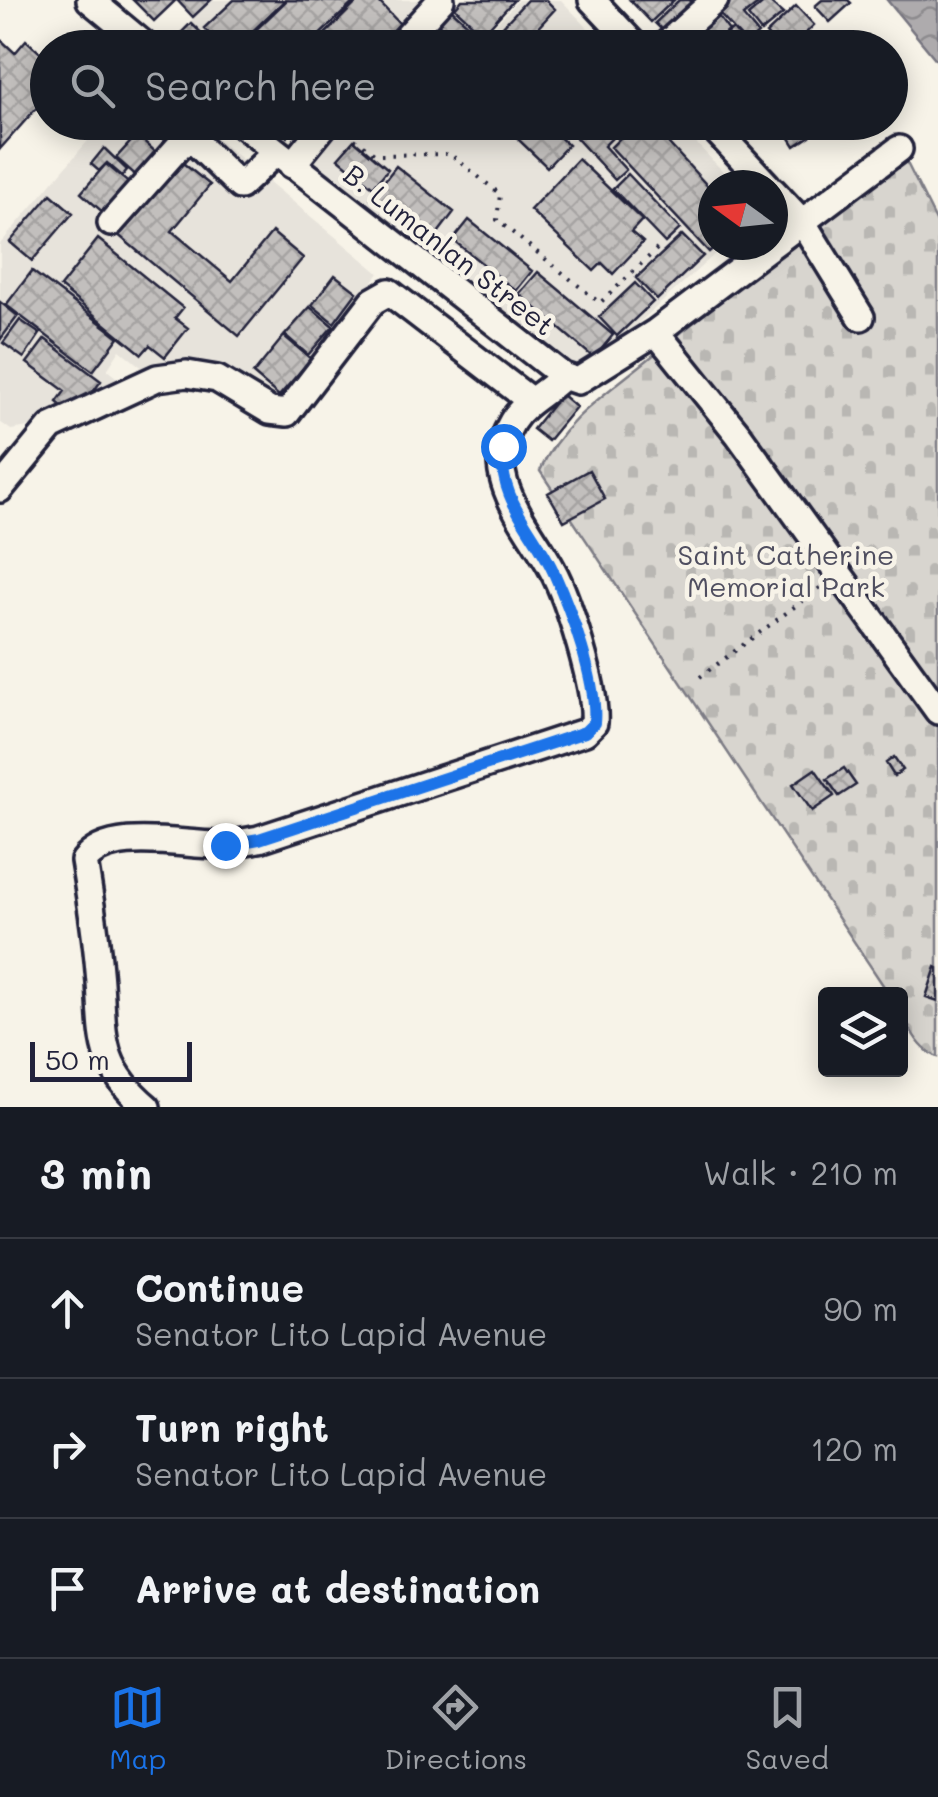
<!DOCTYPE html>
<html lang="en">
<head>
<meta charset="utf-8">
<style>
	:root { --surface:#171b24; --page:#20242c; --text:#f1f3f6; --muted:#9ea1a6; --line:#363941; --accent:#1a73e8 }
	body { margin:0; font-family:Mali,sans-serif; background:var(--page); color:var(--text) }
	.controls { position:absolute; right:30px; bottom:30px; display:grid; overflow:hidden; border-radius:10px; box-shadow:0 5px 25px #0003 }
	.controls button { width:90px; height:90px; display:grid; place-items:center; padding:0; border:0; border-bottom:2px solid var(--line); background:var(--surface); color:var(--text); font:50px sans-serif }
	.compass { position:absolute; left:698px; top:170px; width:90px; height:90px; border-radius:50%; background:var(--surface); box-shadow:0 5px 25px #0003; rotate:285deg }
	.scale { position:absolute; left:30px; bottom:25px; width:162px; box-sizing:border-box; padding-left:10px; border:5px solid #22223b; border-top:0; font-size:28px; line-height:35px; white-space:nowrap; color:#22223b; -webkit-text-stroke:8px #f7f3e8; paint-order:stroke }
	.stop { position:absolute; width:30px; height:30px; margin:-22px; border:8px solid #1a73e8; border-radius:50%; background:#fff }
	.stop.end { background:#1a73e8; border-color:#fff; box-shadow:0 2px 10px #0008 }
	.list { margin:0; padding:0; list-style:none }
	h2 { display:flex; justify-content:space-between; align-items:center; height:130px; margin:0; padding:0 40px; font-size:42px }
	h2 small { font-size:32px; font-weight:400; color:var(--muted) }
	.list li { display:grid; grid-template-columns:65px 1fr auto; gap:30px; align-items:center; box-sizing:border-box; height:140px; padding:0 40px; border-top:2px solid var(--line) }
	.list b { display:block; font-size:38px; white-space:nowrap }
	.list p { margin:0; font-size:32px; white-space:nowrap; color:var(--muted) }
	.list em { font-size:32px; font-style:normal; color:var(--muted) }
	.icon { flex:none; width:55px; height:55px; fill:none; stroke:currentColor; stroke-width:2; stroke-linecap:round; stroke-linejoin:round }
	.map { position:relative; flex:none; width:938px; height:1107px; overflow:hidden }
	.search { position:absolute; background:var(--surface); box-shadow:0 5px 25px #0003; left:30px; right:30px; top:30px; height:110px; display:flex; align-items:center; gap:25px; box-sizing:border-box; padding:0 35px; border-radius:55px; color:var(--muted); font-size:38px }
	.sheet { height:550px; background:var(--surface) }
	nav { display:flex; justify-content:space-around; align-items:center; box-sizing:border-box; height:140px; border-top:2px solid var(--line); background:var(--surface); font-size:28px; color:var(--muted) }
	nav a { display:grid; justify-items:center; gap:5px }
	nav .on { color:var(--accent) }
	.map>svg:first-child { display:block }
	.built { fill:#e7e3db }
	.cemetery { fill:url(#cemetery-stones); stroke:#7d7c85; stroke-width:2.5 }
	.water { fill:url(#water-waves); stroke:#76747f; stroke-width:2.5 }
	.building { fill:url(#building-cross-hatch); stroke:#22223b; stroke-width:2.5 }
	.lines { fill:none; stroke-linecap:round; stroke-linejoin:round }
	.minor-casing { stroke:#22223b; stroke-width:32 }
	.path { stroke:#22223b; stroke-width:4; stroke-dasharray:2.5 8; stroke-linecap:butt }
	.minor { stroke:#f7f3e8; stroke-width:25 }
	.route { stroke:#1a73e8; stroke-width:12 }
	.labels { text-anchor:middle; stroke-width:9; stroke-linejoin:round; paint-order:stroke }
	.street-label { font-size:28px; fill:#22223b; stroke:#f7f3e8 }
	.park-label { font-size:28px; fill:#504f60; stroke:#f7f3e8 }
</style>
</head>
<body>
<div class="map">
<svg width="938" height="1107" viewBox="0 0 938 1107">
	<defs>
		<pattern id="cemetery-stones" width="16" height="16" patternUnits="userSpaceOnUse" patternTransform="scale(2.5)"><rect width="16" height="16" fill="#d8d5cf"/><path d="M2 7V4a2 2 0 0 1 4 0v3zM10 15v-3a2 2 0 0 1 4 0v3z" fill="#b9b7b3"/></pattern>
		<pattern id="water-waves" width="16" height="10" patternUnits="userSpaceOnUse" patternTransform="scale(2.5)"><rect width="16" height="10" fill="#aeabad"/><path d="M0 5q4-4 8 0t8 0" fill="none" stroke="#8d8b8e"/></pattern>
		<pattern id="building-cross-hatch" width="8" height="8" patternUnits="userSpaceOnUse" patternTransform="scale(2.5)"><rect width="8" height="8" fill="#c2bfbd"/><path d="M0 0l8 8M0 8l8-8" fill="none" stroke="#a6a4a3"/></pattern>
	</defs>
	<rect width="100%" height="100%" fill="#f7f3e8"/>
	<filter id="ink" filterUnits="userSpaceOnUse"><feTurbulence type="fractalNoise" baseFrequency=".01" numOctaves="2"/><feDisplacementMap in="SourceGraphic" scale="20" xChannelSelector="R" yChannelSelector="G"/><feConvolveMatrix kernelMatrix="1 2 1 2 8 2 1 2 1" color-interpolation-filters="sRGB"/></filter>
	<g filter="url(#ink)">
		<path class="built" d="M 213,0 L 426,0 L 383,47 L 167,44 Z
			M 518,0 L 561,0 L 606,47 L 474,48 Z
			M 103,123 L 198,123 L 379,273 L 276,413 L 190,361 L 145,370 L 120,350 L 107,370 L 125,384 L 75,419 L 11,430 L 0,422 L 0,244 Z
			M 333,123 L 677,123 L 736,185 L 713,185 L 713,245 L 725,245 L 581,375 L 300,159 Z"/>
		<path class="cemetery" d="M 906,161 L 938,225 L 938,1057 C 916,1049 901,1016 900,994 L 889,994 L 540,471 C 561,421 610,391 651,357 C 734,289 819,225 906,161 Z"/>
		<path class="water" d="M 887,0 L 938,0 L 938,62 Z"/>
		<path class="building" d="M 133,0 L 176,0 L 154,21 Z
			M 177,0 L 211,0 L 193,17 Z
			M 234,0 L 285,0 L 235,48 L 222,48 L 204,28 Z
			M 287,0 L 354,2 L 306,48 L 237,48 Z
			M 359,0 L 377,0 L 400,24 L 377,48 L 311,48 Z
			M 462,0 L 514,0 L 483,34 L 455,8 Z
			M 527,0 L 546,0 L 555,9 L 523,44 L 503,26 Z
			M 630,0 L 674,0 L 651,22 Z
			M 679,0 L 705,0 L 669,37 L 655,23 Z
			M 724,0 L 763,0 L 743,16 L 758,34 L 747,44 L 714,8 Z
			M 767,0 L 783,14 L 761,32 L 748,16 Z
			M 822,0 L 848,0 L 851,3 L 830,22 L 815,6 Z
			M 796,6 L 814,25 L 791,48 L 778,48 L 766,34 Z
			M 450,8 L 481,36 L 470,48 L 464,48 L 437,23 Z
			M 715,12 L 729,31 L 714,43 L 699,25 Z
			M 191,23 L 217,48 L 178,48 L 172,42 Z
			M 694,26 L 711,46 L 710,48 L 686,48 L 681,37 Z
			M 440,27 L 461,48 L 423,46 Z
			M 733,29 L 748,48 L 711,48 Z
			M 548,30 L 566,48 L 530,48 Z
			M 815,34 L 825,46 L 823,48 L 804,44 Z
			M 0,39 L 15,53 L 26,40 L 46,58 L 35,70 L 48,81 L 48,95 L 0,149 Z
			M 273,122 L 301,122 L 287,137 Z
			M 500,122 L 544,122 L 568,145 L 547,167 Z
			M 573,122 L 602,122 L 614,136 L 604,146 L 626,170 L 615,180 L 567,128 Z
			M 636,122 L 649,122 L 713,192 L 713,245 L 717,245 L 709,252 L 611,147 Z
			M 780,122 L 817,122 L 806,130 L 810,136 L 795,146 Z
			M 137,135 L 159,155 L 139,178 L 116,158 Z
			M 354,140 L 388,169 L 373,187 L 338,158 Z
			M 104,148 L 127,170 L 122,176 L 107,163 L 99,171 L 91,164 Z
			M 178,159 L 210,185 L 172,231 L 232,281 L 272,232 L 303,258 L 239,336 L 116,233 Z
			M 578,159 L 642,220 L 631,232 L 643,242 L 613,274 L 602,263 L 594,271 L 530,210 Z
			M 106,164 L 132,186 L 106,215 L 81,193 Z
			M 396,166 L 454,212 L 429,245 L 371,198 Z
			M 628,174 L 680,229 L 665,243 L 613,189 Z
			M 51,194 L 73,213 L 32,261 L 10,242 Z
			M 469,220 L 532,271 L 516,291 L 453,240 Z
			M 682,235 L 703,256 L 657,300 L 636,278 Z
			M 98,239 L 183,308 L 175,318 L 188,328 L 165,357 L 150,345 L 142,354 L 60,287 Z
			M 32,271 L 119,337 L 93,371 L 6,305 Z
			M 538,272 L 613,335 L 594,358 L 519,294 Z
			M 335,275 L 357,292 L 334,323 L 312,305 Z
			M 635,283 L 653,302 L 617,336 L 599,317 Z
			M 0,302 L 18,316 L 0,340 Z
			M 310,307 L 333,326 L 308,355 L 285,335 Z
			M 20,320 L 40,334 L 24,358 L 3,343 Z
			M 284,336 L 311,359 L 279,396 L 253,374 Z
			M 45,339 L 101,381 L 75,417 L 57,402 L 65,391 L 27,363 Z
			M 561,394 L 576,407 L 548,441 L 533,429 Z
			M 589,470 L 605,499 L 564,521 L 548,493 Z
			M 894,757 L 903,770 L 894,776 L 886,763 Z
			M 844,768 L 856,785 L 839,796 L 827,779 Z
			M 815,769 L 834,796 L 812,811 L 793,784 Z
			M 936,967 L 938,968 L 938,1001 L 926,997 Z"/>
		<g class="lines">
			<g class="minor-casing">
				<path id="minor" d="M 90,0 L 148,48
					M 592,0 L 637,48
					M 397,48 L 441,0
					M 662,48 L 715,0
					M 239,122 L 563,376 L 578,381 L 656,332 L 899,149
					M 708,122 L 767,185
					M 292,165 L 327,122
					M 773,191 L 803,223 L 861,317
					M 111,223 L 182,143 L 195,142 L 240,186 L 276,152
					M 656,332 L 738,434 L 938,711
					M 0,489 L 51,427 L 157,378 L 187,374 L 217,379 L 270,411 L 287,413 L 373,301 L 389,292 L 531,401
					M 147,1107 C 94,1063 105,1030 99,971 C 96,934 90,897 84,861 C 110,827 183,846 220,845 C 233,845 246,841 259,839 L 585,732 L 594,723 C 597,691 568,598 552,569 C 528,524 479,476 512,422 C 524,402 547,393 563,376"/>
			</g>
			<path class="path" d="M 346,133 L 377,155 L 450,154 L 500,194 L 497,220 L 600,303 L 658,248
				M 700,677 L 821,587"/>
			<use href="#minor" class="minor"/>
		</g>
	</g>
	<g class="lines" filter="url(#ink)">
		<path class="route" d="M 225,845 L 259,839 L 585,732 L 594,723 C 598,684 571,611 554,573 C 534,528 497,501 503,446"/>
	</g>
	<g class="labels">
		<g class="street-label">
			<text transform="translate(449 250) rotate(38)" y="10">B. Lumanlan Street</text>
		</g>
		<g class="park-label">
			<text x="786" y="565">Saint Catherine<tspan x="786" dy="32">Memorial Park</tspan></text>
		</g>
	</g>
</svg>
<div class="controls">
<button><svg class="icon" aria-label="layers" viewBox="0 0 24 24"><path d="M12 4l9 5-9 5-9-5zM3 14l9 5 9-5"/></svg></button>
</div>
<svg class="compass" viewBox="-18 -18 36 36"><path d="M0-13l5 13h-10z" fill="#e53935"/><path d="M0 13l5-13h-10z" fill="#9ea1a6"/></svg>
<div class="scale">50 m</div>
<div class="stop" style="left:503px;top:446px"></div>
<div class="stop end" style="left:225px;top:845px"></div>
<div class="search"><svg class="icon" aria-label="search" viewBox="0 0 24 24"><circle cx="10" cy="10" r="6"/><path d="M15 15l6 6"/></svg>Search here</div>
</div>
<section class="sheet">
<h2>3 min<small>Walk · 210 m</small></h2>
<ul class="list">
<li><svg class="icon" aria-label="ahead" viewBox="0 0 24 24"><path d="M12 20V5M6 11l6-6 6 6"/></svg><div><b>Continue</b><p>Senator Lito Lapid Avenue</p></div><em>90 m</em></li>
<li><svg class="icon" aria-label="right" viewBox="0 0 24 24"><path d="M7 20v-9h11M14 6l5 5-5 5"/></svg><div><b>Turn right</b><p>Senator Lito Lapid Avenue</p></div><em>120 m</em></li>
<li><svg class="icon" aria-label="arrive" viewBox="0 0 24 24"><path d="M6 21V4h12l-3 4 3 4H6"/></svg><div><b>Arrive at destination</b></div></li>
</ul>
</section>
<nav>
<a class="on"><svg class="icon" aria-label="map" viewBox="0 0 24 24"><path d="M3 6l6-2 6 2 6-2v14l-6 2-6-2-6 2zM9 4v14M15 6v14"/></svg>Map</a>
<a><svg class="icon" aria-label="directions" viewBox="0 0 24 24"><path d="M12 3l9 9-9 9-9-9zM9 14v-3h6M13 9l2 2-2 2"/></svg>Directions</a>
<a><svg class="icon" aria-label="saved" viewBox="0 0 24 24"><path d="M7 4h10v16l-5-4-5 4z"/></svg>Saved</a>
</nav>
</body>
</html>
